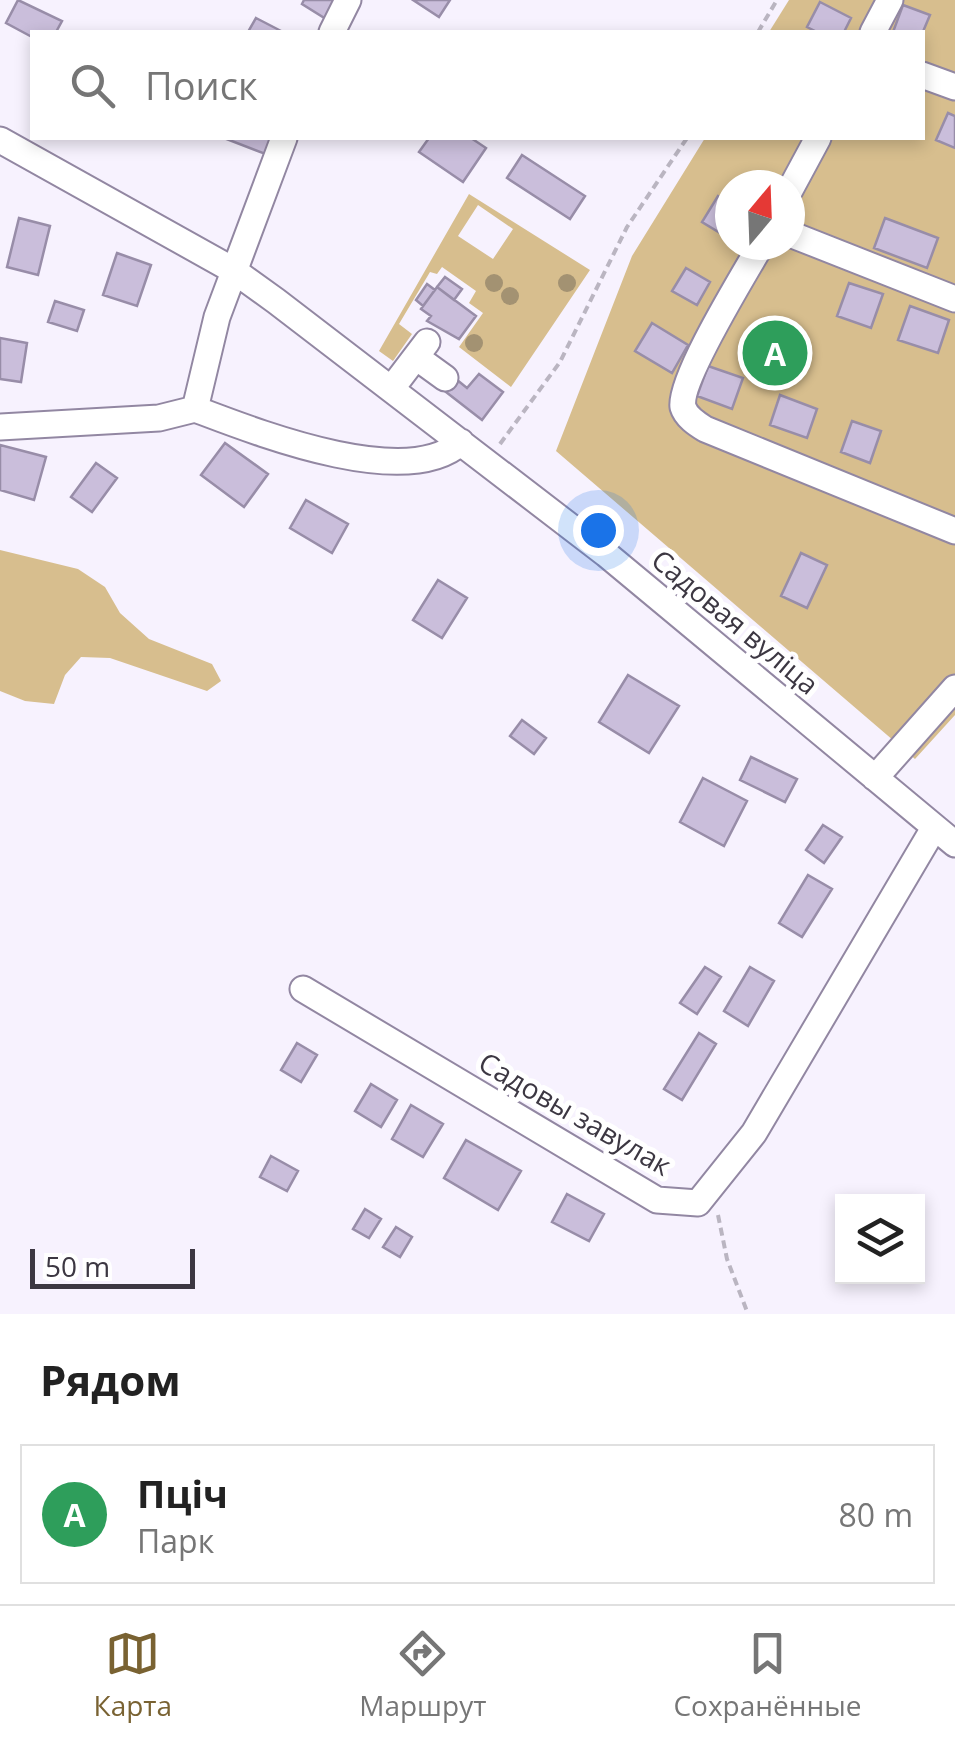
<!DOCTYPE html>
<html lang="ru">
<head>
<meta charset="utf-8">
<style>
	:root { --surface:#fff; --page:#f2f2f2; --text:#222; --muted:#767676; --line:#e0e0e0; --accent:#796232 }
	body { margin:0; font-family:"Open Sans",sans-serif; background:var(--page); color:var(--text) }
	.controls { position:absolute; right:30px; bottom:30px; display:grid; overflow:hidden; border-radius:0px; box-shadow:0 5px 15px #0003 }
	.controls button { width:90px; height:90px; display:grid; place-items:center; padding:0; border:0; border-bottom:2px solid var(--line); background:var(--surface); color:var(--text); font:50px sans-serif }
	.compass { position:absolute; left:715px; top:170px; width:90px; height:90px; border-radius:50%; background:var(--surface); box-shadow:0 5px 15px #0003; rotate:19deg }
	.scale { position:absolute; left:30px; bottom:25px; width:165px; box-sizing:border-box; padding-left:10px; border:5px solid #3c3742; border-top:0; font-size:28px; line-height:35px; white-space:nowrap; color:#3c3742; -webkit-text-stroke:8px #fff; paint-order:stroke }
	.you { position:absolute; left:598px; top:530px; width:35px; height:35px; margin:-25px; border:8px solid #fff; border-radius:50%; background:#1a73e8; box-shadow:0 0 0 15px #1a73e833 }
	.badge { display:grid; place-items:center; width:65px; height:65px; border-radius:50%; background:var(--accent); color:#fff; font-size:32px; font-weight:700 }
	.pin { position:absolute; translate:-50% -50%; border:5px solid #fff; box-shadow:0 2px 10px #0006 }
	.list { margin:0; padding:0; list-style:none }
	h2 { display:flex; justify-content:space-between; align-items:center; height:130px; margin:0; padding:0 40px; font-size:42px }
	h2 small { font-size:32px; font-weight:400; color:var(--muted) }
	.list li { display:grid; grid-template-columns:65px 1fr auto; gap:30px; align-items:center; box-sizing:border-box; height:140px; margin:0 20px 20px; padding:0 20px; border:2px solid var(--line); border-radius:0px }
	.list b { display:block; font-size:38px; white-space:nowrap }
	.list p { margin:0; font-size:32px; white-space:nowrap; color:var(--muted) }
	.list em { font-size:32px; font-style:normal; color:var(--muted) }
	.icon { flex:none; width:55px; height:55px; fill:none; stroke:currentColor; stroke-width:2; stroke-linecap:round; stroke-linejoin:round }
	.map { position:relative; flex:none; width:955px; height:1314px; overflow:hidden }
	.search { position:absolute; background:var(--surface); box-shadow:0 5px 15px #0003; left:30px; right:30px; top:30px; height:110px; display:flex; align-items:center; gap:25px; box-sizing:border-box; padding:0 35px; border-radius:0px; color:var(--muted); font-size:38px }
	.sheet { height:290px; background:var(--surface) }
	nav { display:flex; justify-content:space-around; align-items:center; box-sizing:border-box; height:140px; border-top:2px solid var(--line); background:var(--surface); font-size:28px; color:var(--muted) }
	nav a { display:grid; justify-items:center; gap:5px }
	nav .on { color:var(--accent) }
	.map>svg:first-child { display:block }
	.green { fill:#d7be8e; fill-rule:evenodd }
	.building { fill:#cabedb; stroke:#988da8; stroke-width:2.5 }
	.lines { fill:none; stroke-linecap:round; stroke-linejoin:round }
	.minor-casing { stroke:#9287a2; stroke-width:29 }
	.path { stroke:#bab5c1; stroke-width:4; stroke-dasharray:8 5; stroke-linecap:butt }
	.minor { stroke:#fff; stroke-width:25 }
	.tree { fill:#a39272 }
	.labels { text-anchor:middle; stroke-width:10; stroke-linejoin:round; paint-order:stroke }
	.street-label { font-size:28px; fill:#3c3742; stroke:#fff }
</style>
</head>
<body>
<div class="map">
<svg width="955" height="1314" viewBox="0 0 955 1314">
	<rect width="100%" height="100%" fill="#f7f2fe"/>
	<path class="green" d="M 789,0 L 955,0 L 955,715 L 915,759 L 556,451 L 632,256 L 705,138 L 922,138 L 922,32 L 769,32 ZM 730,185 L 790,185 L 790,245 L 730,245 Z
		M 469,194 L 590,270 L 511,387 L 459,347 L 483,313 L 469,303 L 476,291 L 442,267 L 437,274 L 430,272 L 399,324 L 412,334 L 393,361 L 379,351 ZM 478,205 L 513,229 L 493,259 L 458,236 Z
		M 0,550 L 78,569 L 105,587 L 120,613 L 149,639 L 212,664 L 221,681 L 207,691 L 110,658 L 81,657 L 65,675 L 54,704 L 25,701 L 0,691 Z"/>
	<path class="building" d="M 18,0 L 62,21 L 56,32 L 32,32 L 32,37 L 6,23 Z
		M 304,0 L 338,0 L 326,19 L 302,4 Z
		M 413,0 L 450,0 L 439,17 Z
		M 820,2 L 851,18 L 844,32 L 817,32 L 807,27 Z
		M 903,5 L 930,15 L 922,34 L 893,32 Z
		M 256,18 L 283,32 L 248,32 Z
		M 948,113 L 955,116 L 955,148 L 936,140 Z
		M 224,138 L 275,138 L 268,155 Z
		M 429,138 L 471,138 L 486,148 L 463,182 L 419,152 Z
		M 522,155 L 585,196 L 570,219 L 507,178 Z
		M 718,196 L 730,203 L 730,239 L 702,222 Z
		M 19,218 L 50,226 L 38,275 L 7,267 Z
		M 885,218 L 938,238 L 927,268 L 874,248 Z
		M 117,253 L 151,265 L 137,306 L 103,295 Z
		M 686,268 L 710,282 L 697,305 L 672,291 Z
		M 445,277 L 462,289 L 454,300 L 437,287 Z
		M 849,283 L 883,294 L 871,328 L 837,316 Z
		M 427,284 L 435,290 L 423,306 L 416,300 Z
		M 437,287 L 476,316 L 459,339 L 427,321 L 431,316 L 421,309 Z
		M 55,301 L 84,310 L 77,331 L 48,322 Z
		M 910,306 L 949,320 L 938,353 L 898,340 Z
		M 652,323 L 688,345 L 672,373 L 635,351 Z
		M 0,338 L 27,343 L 21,382 L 0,379 Z
		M 708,366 L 743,378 L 732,409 L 697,396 Z
		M 479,374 L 503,392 L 482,420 L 446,392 L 456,379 L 467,388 Z
		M 780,395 L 817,409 L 807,438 L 770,425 Z
		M 852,421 L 881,431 L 870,463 L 841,452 Z
		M 225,443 L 268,474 L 244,507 L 201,475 Z
		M 0,445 L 46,457 L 34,500 L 0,490 Z
		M 96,463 L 117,478 L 92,512 L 71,497 Z
		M 306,500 L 348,524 L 332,553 L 290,528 Z
		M 801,553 L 827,565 L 807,608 L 781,596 Z
		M 438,580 L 467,598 L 442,638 L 413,620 Z
		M 628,675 L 679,706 L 649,753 L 599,722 Z
		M 522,720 L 546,738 L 534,754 L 510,736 Z
		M 751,757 L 797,779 L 785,802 L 740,780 Z
		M 703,778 L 747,801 L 724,846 L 680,822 Z
		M 823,825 L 842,837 L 824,863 L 806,850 Z
		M 808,875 L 832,889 L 802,937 L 779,923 Z
		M 705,967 L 721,977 L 697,1014 L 680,1003 Z
		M 750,967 L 774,981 L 748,1026 L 724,1011 Z
		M 699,1033 L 716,1044 L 682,1100 L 664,1089 Z
		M 297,1043 L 317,1055 L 301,1082 L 281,1070 Z
		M 371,1084 L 397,1100 L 381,1127 L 355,1111 Z
		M 411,1105 L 443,1124 L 423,1157 L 392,1139 Z
		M 466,1140 L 521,1171 L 498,1210 L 444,1178 Z
		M 271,1156 L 298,1171 L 287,1191 L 260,1177 Z
		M 567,1194 L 604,1214 L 589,1241 L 552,1222 Z
		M 365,1209 L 381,1219 L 369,1238 L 353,1229 Z
		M 396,1227 L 412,1237 L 400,1257 L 383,1247 Z"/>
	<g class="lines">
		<g class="minor-casing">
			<path id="minor" d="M 332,32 L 348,0
				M 873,32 L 890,0
				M 922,75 L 955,87
				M 0,140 L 233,270 L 276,301 L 606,554 L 955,844
				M 790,190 L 818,138
				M 790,234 L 955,299
				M 761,245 C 745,273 678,381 683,407 C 686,417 697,424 705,429 L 955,531
				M 416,357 L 445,378
				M 392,388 L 427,342
				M 195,409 C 256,432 407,492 461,442
				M 0,427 L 159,418 L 195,409 L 217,317 L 284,138
				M 875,778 L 955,688
				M 303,989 L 657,1200 L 698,1203 L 754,1133 L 934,828"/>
		</g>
		<path class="path" d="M 758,32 L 777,0
			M 500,444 L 560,362 L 627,227 L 687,138
			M 718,1215 L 727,1259 L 748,1314"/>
		<use href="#minor" class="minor"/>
	</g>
	<g class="tree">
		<circle cx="494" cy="283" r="9"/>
		<circle cx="567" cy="283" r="9"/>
		<circle cx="510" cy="296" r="9"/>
		<circle cx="474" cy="343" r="9"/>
	</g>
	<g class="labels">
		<g class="street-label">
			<text transform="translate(735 622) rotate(40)" y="10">Садовая вуліца</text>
			<text transform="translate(575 1114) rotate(30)" y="10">Садовы завулак</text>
		</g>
	</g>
</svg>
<div class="controls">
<button><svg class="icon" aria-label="layers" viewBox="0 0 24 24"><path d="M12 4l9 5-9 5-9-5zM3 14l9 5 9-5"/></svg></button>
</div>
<svg class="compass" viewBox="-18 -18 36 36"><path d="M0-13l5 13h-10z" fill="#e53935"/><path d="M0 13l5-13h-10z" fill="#767676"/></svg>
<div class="scale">50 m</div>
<div class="you"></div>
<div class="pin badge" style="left:775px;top:353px;background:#2e9e5b">A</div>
<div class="search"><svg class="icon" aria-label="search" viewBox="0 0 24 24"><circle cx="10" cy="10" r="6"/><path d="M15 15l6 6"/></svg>Поиск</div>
</div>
<section class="sheet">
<h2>Рядом<small></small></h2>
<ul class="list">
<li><span class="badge" style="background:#2e9e5b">A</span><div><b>Пціч</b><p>Парк</p></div><em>80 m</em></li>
</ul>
</section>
<nav>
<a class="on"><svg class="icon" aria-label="map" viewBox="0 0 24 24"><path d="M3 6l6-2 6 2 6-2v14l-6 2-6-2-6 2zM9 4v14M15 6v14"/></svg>Карта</a>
<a><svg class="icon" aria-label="directions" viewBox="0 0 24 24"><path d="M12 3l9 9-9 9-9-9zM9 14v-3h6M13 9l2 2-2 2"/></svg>Маршрут</a>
<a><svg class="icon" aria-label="saved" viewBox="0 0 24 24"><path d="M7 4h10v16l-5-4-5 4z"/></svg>Сохранённые</a>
</nav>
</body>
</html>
